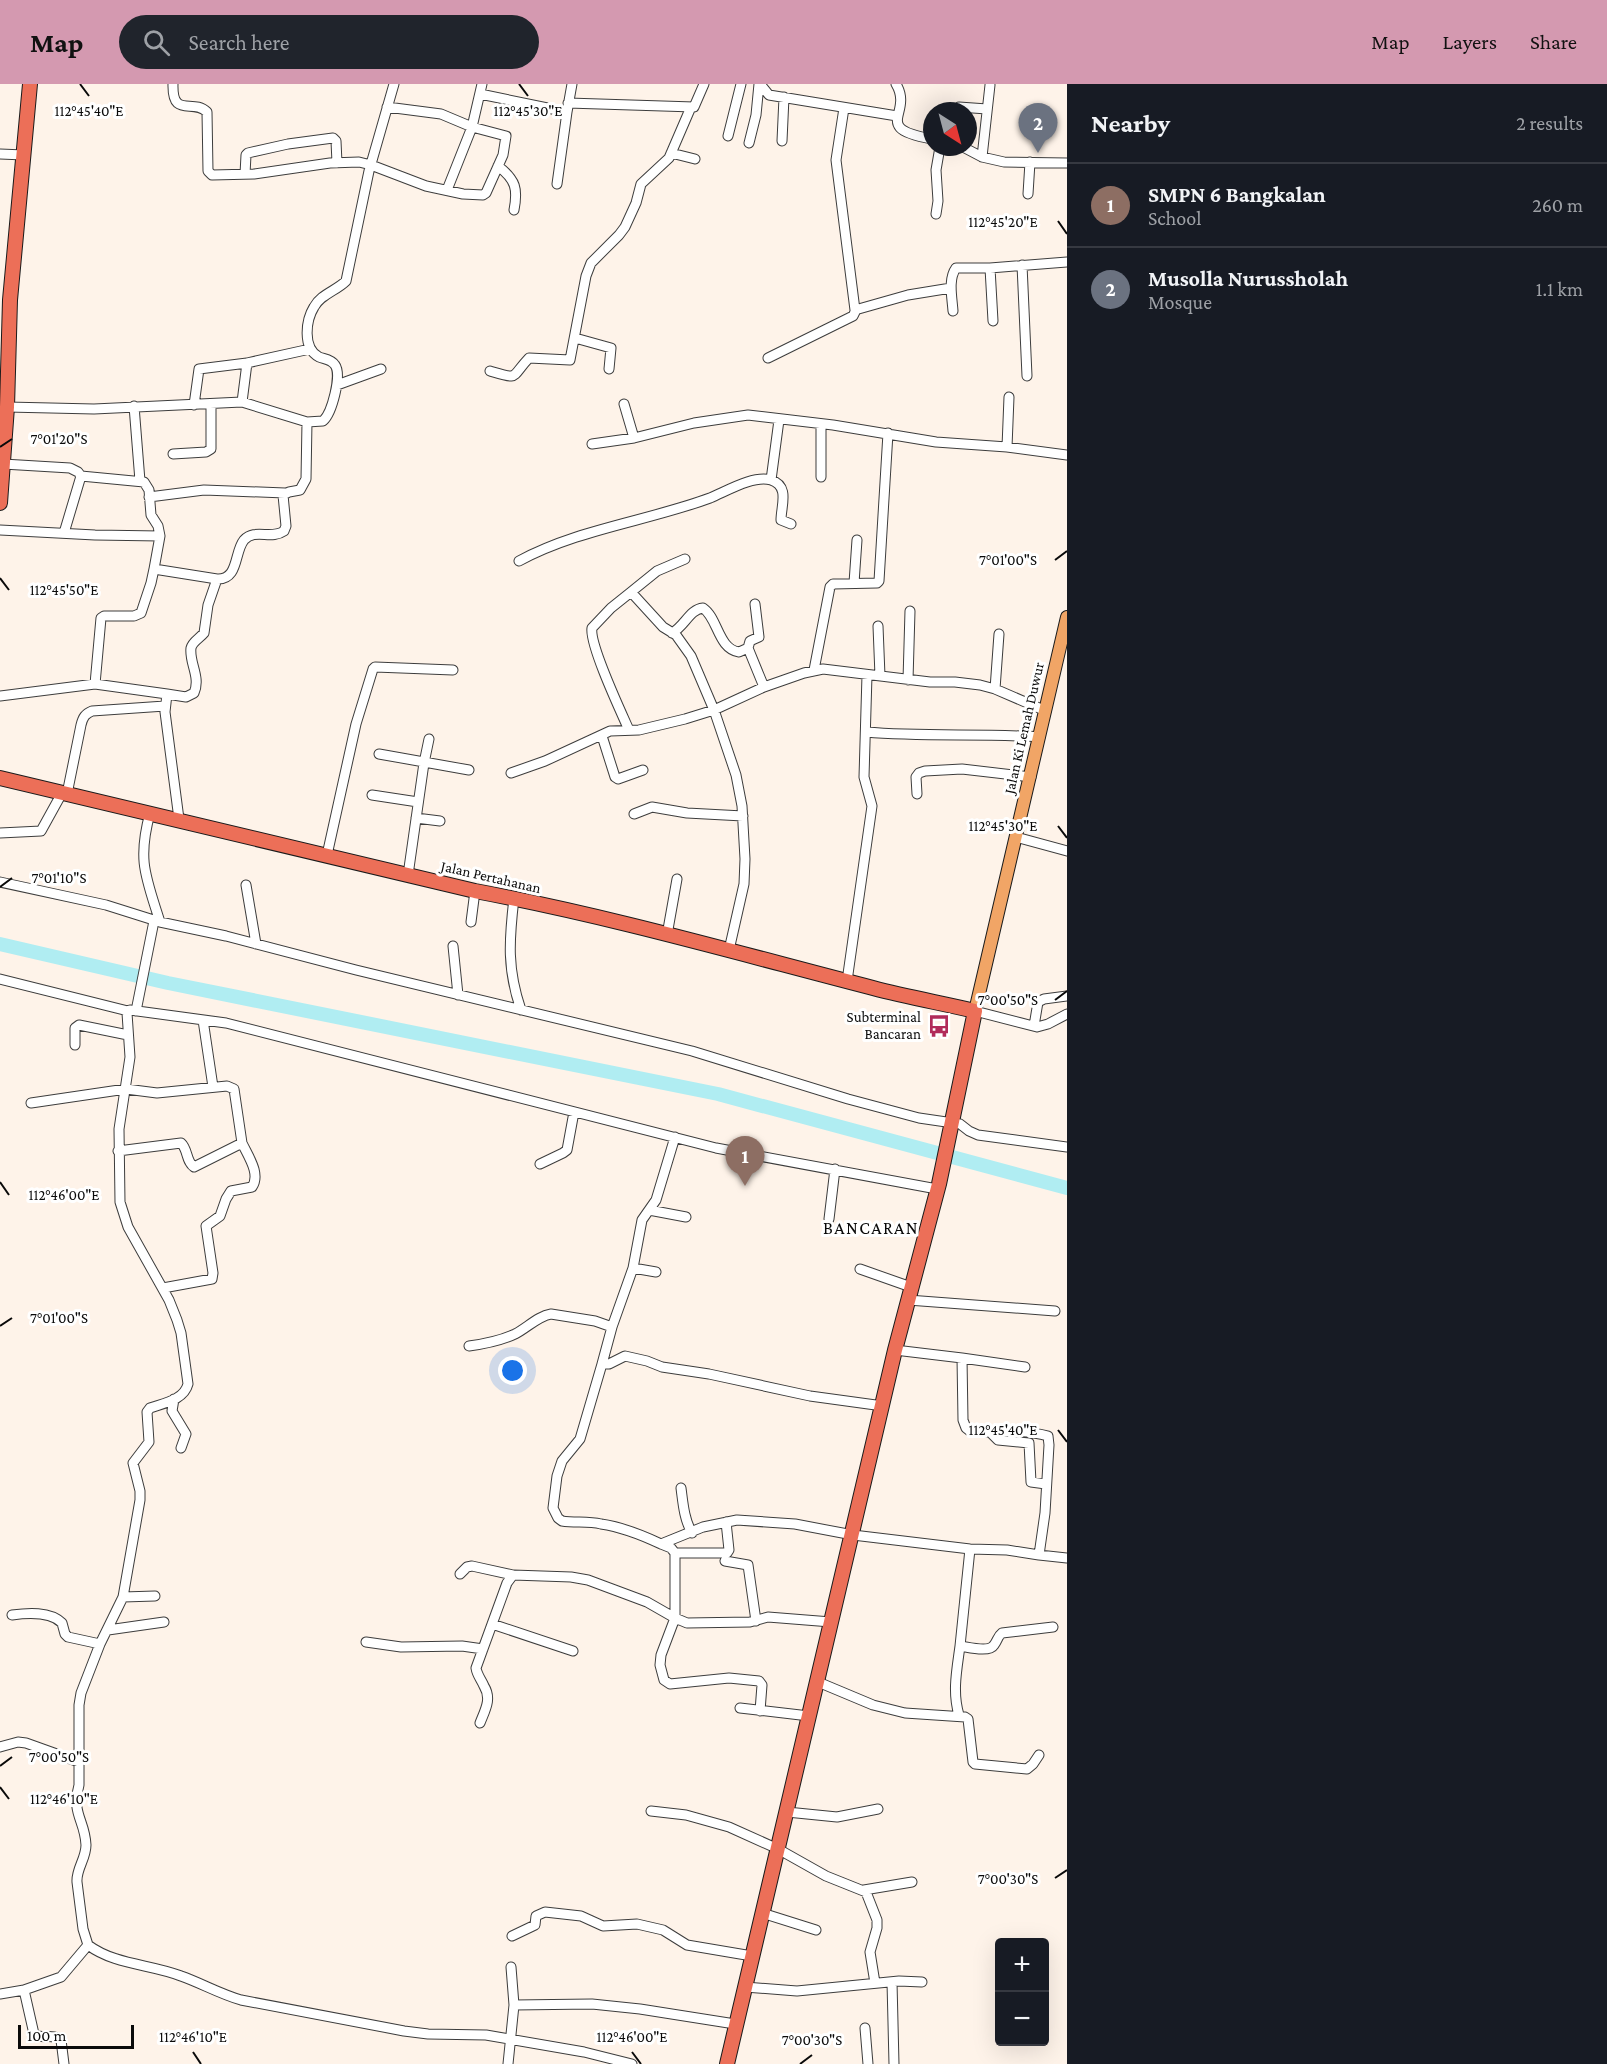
<!DOCTYPE html>
<html lang="en">
<head>
<meta charset="utf-8">
<style>
	:root { --surface:#171b24; --page:#20242c; --text:#f1f3f6; --muted:#9ea1a6; --line:#363941; --accent:#d499b0 }
	body { margin:0; font-family:"Crimson Pro",serif; background:var(--page); color:var(--text) }
	.controls { position:absolute; right:18px; bottom:18px; display:grid; overflow:hidden; border-radius:6px; box-shadow:0 6px 24px #0002 }
	.controls button { width:54px; height:54px; display:grid; place-items:center; padding:0; border:0; border-bottom:2px solid var(--line); background:var(--surface); color:var(--text); font:30px sans-serif }
	.compass { position:absolute; left:923px; top:18px; width:54px; height:54px; border-radius:50%; background:var(--surface); box-shadow:0 6px 24px #0002; rotate:144deg }
	.scale { position:absolute; left:18px; bottom:15px; width:116px; box-sizing:border-box; padding-left:6px; border:3px solid #0a0a0a; border-top:0; font-size:16px; line-height:21px; white-space:nowrap; color:#0a0a0a; -webkit-text-stroke:4px #fff; paint-order:stroke }
	.you { position:absolute; left:513px; top:1287px; width:21px; height:21px; margin:-15px; border:4px solid #fff; border-radius:50%; background:#1a73e8; box-shadow:0 0 0 9px #1a73e833 }
	.badge { display:grid; place-items:center; width:39px; height:39px; border-radius:50%; background:var(--accent); color:#fff; font-size:20px; font-weight:700 }
	.pin { position:absolute; translate:-50% -50px; filter:drop-shadow(0 2px 3px #0008) }
	.pin::after { content:''; position:absolute; top:32px; width:21px; height:18px; background:inherit; clip-path:polygon(0 0,100% 0,50% 100%) }
	.list { margin:0; padding:0; list-style:none }
	h2 { display:flex; justify-content:space-between; align-items:center; height:78px; margin:0; padding:0 24px; font-size:26px }
	h2 small { font-size:20px; font-weight:400; color:var(--muted) }
	.list li { display:grid; grid-template-columns:39px 1fr auto; gap:18px; align-items:center; box-sizing:border-box; height:84px; padding:0 24px; border-top:2px solid var(--line) }
	.list b { display:block; font-size:22px; white-space:nowrap }
	.list p { margin:0; font-size:20px; white-space:nowrap; color:var(--muted) }
	.list em { font-size:20px; font-style:normal; color:var(--muted) }
	.icon { flex:none; width:33px; height:33px; fill:none; stroke:currentColor; stroke-width:2; stroke-linecap:round; stroke-linejoin:round }
	.map { position:relative; flex:none; width:1067px; height:1980px; overflow:hidden }
	header { display:flex; align-items:center; gap:36px; box-sizing:border-box; height:84px; padding:0 30px; background:var(--accent); color:#111 }
	header strong { font-size:28px }
	nav { display:flex; gap:33px; margin-inline-start:auto; font-size:21px }
	.search { width:420px; height:54px; background:var(--page); display:flex; align-items:center; gap:15px; box-sizing:border-box; padding:0 21px; border-radius:33px; color:var(--muted); font-size:22px }
	main { display:flex }
	aside { flex:1; background:var(--surface) }
	.map>svg:first-child { display:block }
	.lines { fill:none; stroke-linecap:round; stroke-linejoin:round }
	.river { stroke:#b0edf2; stroke-width:14 }
	.minor-casing { stroke:#3d3d3d; stroke-width:11 }
	.major-casing { stroke:#1b1b1b; stroke-width:14 }
	.highway-casing { stroke:#1b1b1b; stroke-width:16 }
	.minor { stroke:#fff; stroke-width:9 }
	.major { stroke:#f1a566; stroke-width:12 }
	.highway { stroke:#ec6f58; stroke-width:14 }
	.ticks { fill:none; stroke:#0a0a0a; stroke-width:2 }
	.labels { text-anchor:middle; stroke-width:6; stroke-linejoin:round; paint-order:stroke }
	.street-label { font-size:15px; fill:#0a0a0a; stroke:#fff }
	.poi-label { font-size:15px; fill:#0a0a0a; stroke:#fff; text-anchor:end }
	.quarter-label { font-size:18px; letter-spacing:1.5px; fill:#0a0a0a; stroke:#fff }
	.ticks-label { font-size:15px; text-anchor:middle; fill:#0a0a0a; stroke:#fff; stroke-width:6; stroke-linejoin:round; paint-order:stroke }
</style>
</head>
<body>
<header>
<strong>Map</strong>
<div class="search"><svg class="icon" aria-label="search" viewBox="0 0 24 24"><circle cx="10" cy="10" r="6"/><path d="M15 15l6 6"/></svg>Search here</div>
<nav><a>Map</a><a>Layers</a><a>Share</a></nav>
</header>
<main>
<div class="map">
<svg width="1067" height="1980" viewBox="0 0 1067 1980">
	<rect width="100%" height="100%" fill="#fef3e9"/>
	<g class="lines">
		<path class="river" d="M 0,860 L 168,899 L 718,1010 L 1067,1104"/>
		<g class="minor-casing">
			<path id="minor" d="M 173,0 C 172,35 193,14 207,28 L 208,87 L 212,91 L 254,90 L 330,79 L 359,78 L 371,81 L 426,102 L 463,110 L 483,111 L 486,109 L 503,71 L 506,52 L 472,43 L 441,30 L 387,23
				M 760,0 L 769,11 L 897,32
				M 896,0 C 914,30 870,44 932,55
				M 480,10 L 567,28 L 572,0
				M 568,19 L 694,23 L 704,0
				M 959,23 L 987,25
				M 844,24 L 836,76 L 855,226 L 908,211 L 951,204
				M 728,52 L 741,0
				M 782,57 L 784,13
				M 749,59 L 756,31 L 759,0
				M 963,63 L 982,73 L 1004,78 L 1067,79
				M 671,69 L 695,75
				M 0,70 L 24,71
				M 982,73 L 990,1
				M 498,82 C 516,96 518,105 514,126
				M 245,90 L 246,71 L 248,69 L 288,60 L 333,54 L 336,57 L 337,79
				M 557,100 L 567,28
				M 447,106 L 472,43 L 482,0
				M 1028,110 L 1030,78
				M 936,130 L 938,117 L 936,86 L 940,63
				M 1022,181 L 1027,292
				M 990,184 L 993,237
				M 953,227 C 952,213 948,195 956,184 L 990,184 L 1067,178
				M 575,254 L 611,264 L 609,285
				M 768,274 L 853,232 L 856,226
				M 490,287 C 520,296 510,294 529,274 L 570,276 L 586,192 L 591,179 L 619,151 L 625,143 L 636,119 L 641,100 L 669,74 L 691,23
				M 337,301 L 381,285
				M 242,318 L 247,279 L 310,265
				M 624,320 L 634,354
				M 194,321 L 199,285 L 247,279
				M 134,322 L 140,397
				M 7,323 L 94,325 L 242,318 L 307,338 L 323,337 C 332,329 342,291 335,281 C 331,275 324,275 319,273 C 302,264 306,236 314,223 C 321,210 336,207 346,197 L 369,87 L 394,0
				M 592,360 L 634,354 L 694,339 L 748,331 L 833,341 L 936,358 L 1007,363 L 1067,371
				M 1007,363 L 1009,313
				M 173,370 L 206,368 L 211,365 L 211,321
				M 3,380 L 70,384 L 78,388 L 81,392 L 144,398 L 149,406 L 151,431 L 158,442 L 160,452 L 154,485
				M 821,393 L 821,340
				M 771,396 L 779,336
				M 149,413 L 204,406 L 285,409
				M 0,446 L 95,451 L 160,452
				M 64,449 L 81,392
				M 519,477 C 578,445 648,437 710,414 C 727,407 753,391 771,396 C 790,402 781,422 781,436 L 791,440
				M 854,499 L 857,456
				M 631,508 L 657,487 L 685,475
				M 878,542 L 880,592
				M 672,549 C 684,543 690,525 703,524 C 718,534 718,565 739,568 L 748,564 L 750,557 L 759,553 L 755,520
				M 748,564 L 764,603
				M 814,586 L 830,503 L 833,500 L 877,499 L 879,497 L 888,349
				M 908,596 L 910,527
				M 95,600 L 101,534 L 104,532 L 134,532 L 141,529 L 151,499 L 154,485 L 217,495
				M 995,605 L 999,550
				M 0,612 L 95,600 L 167,610
				M 629,646 C 621,628 589,560 592,544 L 611,524 L 631,508 L 663,543 L 676,551 L 691,572 L 714,626 L 736,691 L 742,722 L 745,775 L 744,800 L 729,866
				M 866,648 C 924,653 982,649 1040,653
				M 602,652 L 615,693 L 618,695 L 643,686
				M 379,670 L 469,686
				M 511,689 L 545,677 L 610,647 L 639,646 L 685,635 L 714,626 L 764,603 L 804,589 L 823,585 L 930,598 L 955,598 L 980,601 L 995,605 L 1046,627
				M 67,710 L 81,641 C 83,633 85,630 92,627 L 165,622
				M 917,710 L 916,693 L 919,689 L 925,687 L 962,685 L 1031,693
				M 372,711 L 418,718
				M 150,729 C 137,777 146,793 160,838
				M 634,730 L 652,723 L 687,729 L 743,732
				M 416,734 L 440,737
				M 179,735 L 165,628 L 167,610 L 186,613 L 194,609 C 201,593 189,579 191,564 C 192,558 200,554 204,549 L 208,521 L 217,495 C 239,496 234,468 244,456 C 255,444 271,456 284,447 L 286,442 L 283,411 L 289,408 L 300,406 L 306,395 L 307,338
				M 0,749 L 41,747 L 62,709
				M 1016,753 L 1067,767
				M 327,771 L 356,640 L 373,585 L 375,583 L 453,586
				M 408,791 L 424,679 L 429,655
				M 0,798 L 106,821 L 160,838 L 226,852 L 356,886 L 692,967 L 848,1015 L 919,1034 L 960,1040 L 969,1047 L 978,1051 L 1067,1063
				M 246,801 L 256,860
				M 514,814 C 509,857 507,885 521,926
				M 471,838 L 475,807
				M 667,851 L 677,795
				M 453,862 L 458,911
				M 0,895 L 128,927
				M 847,897 L 872,722 L 864,693 L 867,591
				M 136,927 L 154,837
				M 975,927 L 1037,943 L 1048,940 L 1067,930
				M 203,936 L 213,1003
				M 1034,942 L 1038,918 L 1044,915 L 1067,912
				M 75,961 L 75,944 L 79,941 L 128,951
				M 31,1019 L 126,1005 L 157,1009 L 227,1002 L 234,1005 L 242,1059 L 194,1083 C 186,1078 188,1065 181,1059 L 118,1067
				M 540,1080 L 563,1069 L 567,1066 L 574,1028
				M 649,1126 L 686,1133
				M 829,1135 L 835,1085
				M 633,1184 L 612,1243 L 602,1280 L 609,1280 L 625,1272 L 647,1277 L 662,1283 L 709,1290 L 810,1312 L 883,1322
				M 860,1185 L 911,1203
				M 656,1188 L 633,1184 L 642,1136 L 656,1116 L 675,1053
				M 163,1204 L 212,1195 L 213,1189 L 206,1142 L 220,1132 L 226,1115 L 231,1107 L 252,1103 C 261,1090 248,1072 242,1059
				M 908,1216 L 1055,1227
				M 469,1262 C 484,1260 500,1257 515,1250 C 527,1244 538,1232 551,1230 L 595,1237 L 612,1243
				M 962,1274 L 1025,1283
				M 602,1280 L 580,1355 L 562,1377 L 557,1392 L 553,1424 L 558,1434 L 562,1437 C 575,1439 588,1437 601,1440 C 622,1443 642,1451 661,1460 L 703,1443 L 737,1436 L 795,1440 L 853,1451 L 970,1465 L 1007,1466 L 1039,1471 L 1045,1429 L 1049,1361 L 1048,1352 C 1023,1345 997,1348 971,1348 L 966,1344 L 963,1336 L 962,1274 L 895,1266
				M 174,1315 L 172,1327 L 186,1350 L 181,1364
				M 990,1348 L 998,1356 L 1029,1359 L 1031,1398 L 1046,1400
				M 681,1404 C 683,1419 684,1435 692,1449
				M 661,1460 L 671,1464 L 675,1469 L 675,1534 L 661,1571 L 660,1581 L 664,1596 L 670,1600 L 729,1594 L 759,1597 L 762,1601 L 760,1627
				M 970,1465 L 960,1562 C 968,1563 989,1569 994,1561 C 998,1556 997,1553 1002,1549 L 1053,1543
				M 675,1469 L 727,1469 L 729,1466 L 726,1438
				M 1039,1471 L 1067,1474
				M 725,1477 L 748,1481 L 756,1537
				M 460,1490 L 467,1483 L 472,1482 L 513,1491
				M 123,1513 L 155,1512
				M 12,1531 C 27,1529 50,1527 62,1539 L 65,1550 L 68,1553 L 100,1560
				M 492,1540 L 573,1567
				M 108,1546 L 164,1538
				M 366,1558 L 401,1563 L 462,1562 L 483,1565
				M 818,1598 L 873,1621 L 905,1629 L 965,1633 L 968,1635 L 973,1678 L 975,1680 L 1027,1685 L 1033,1680 L 1039,1671
				M 740,1624 L 809,1632
				M 959,1631 C 952,1608 957,1585 960,1562
				M 480,1639 C 485,1626 492,1615 484,1602 C 481,1595 477,1591 476,1584 L 507,1499 L 513,1491 L 571,1493 L 588,1496 L 647,1518 L 675,1534 L 687,1539 L 750,1538 L 768,1533 L 831,1538
				M 0,1663 L 18,1658 L 26,1659 L 79,1678
				M 651,1727 L 686,1731 L 729,1743 L 778,1765 L 826,1792 L 866,1808 L 877,1836 L 877,1844 L 870,1868 L 875,1899
				M 787,1728 L 837,1733 L 878,1725
				M 864,1806 L 912,1798
				M 762,1829 L 816,1846
				M 512,1852 L 535,1841 L 536,1832 L 545,1828 L 581,1832 L 603,1842 L 637,1840 L 663,1846 L 687,1861 L 752,1872
				M 892,1898 L 894,1980
				M 745,1903 L 797,1907 L 899,1897 L 922,1898
				M 0,1910 L 24,1906
				M 514,1921 L 592,1920 L 640,1925 L 735,1940
				M 865,1944 L 868,1980
				M 64,1980 L 61,1956 C 53,1949 42,1956 34,1950 L 24,1906 L 61,1893 L 88,1861
				M 508,1980 L 514,1921 L 511,1883
				M 632,1980 L 584,1968 L 486,1951 L 428,1950 L 404,1947 L 241,1916 C 220,1910 201,1899 181,1892 C 150,1880 115,1881 88,1861 L 83,1845 L 77,1798 C 76,1785 86,1775 86,1761 C 85,1736 71,1730 79,1701 L 79,1621 L 81,1609 L 100,1560 L 123,1513 L 140,1416 L 140,1407 L 133,1379 L 149,1358 L 147,1328 L 150,1324 C 164,1319 184,1316 188,1300 L 181,1249 L 177,1236 L 169,1216 L 128,1143 L 120,1118 L 119,1045 L 130,973 L 127,929 L 130,926 L 226,939 L 716,1064 L 937,1105"/>
		</g>
		<g class="major-casing">
			<path id="major" d="M 975,927 L 1067,533"/>
		</g>
		<g class="highway-casing">
			<path id="highway" d="M 0,419 L 7,323 L 10,216 L 30,0
				M 0,694 L 475,807 C 609,832 741,870 873,904 C 907,913 941,919 975,927 L 939,1100 L 895,1266 L 727,1980"/>
		</g>
		<use href="#minor" class="minor"/>
		<use href="#major" class="major"/>
		<use href="#highway" class="highway"/>
	</g>
	<path class="ticks" d="M 80,0 L 89,12M 519,0 L 528,12M 1058,137 L 1067,150M 0,363 L 12,355M 1055,476 L 1067,467M 0,494 L 9,506M 1058,742 L 1067,754M 0,803 L 12,794M 1055,916 L 1067,907M 0,1098 L 9,1111M 0,1242 L 12,1234M 1058,1346 L 1067,1358M 0,1682 L 12,1673M 0,1703 L 9,1715M 1055,1794 L 1067,1786M 193,1968 L 201,1980M 632,1968 L 641,1980M 800,1980 L 812,1971"/>
	<defs>
		<g id="bus-bare" transform="scale(1.8)"><path d="M-5-6H5V4H4V6H2V4H-2V6H-4V4H-5ZM-3.5-4V0h7V-4ZM-3.5 1.2v1.5H-2V1.2ZM2 1.2v1.5H3.5V1.2Z" fill="#b12b5a" stroke="#fff" stroke-width="2.5" paint-order="stroke"/></g>
	</defs>
	<g fill-rule="evenodd">
		<use href="#bus-bare" x="939" y="942"/>
	</g>
	<g class="labels">
		<g class="street-label">
			<text transform="translate(1024 644) rotate(-77)" y="5">Jalan Ki Lemah Duwur</text>
			<text transform="translate(491 793) rotate(13)" y="5">Jalan Pertahanan</text>
		</g>
		<g class="poi-label">
			<text x="921" y="938">Subterminal<tspan x="921" dy="17">Bancaran</tspan></text>
		</g>
		<g class="quarter-label">
			<text x="871" y="1150">BANCARAN</text>
		</g>
	</g>
	<g class="ticks-label">
		<text x="89" y="32">112°45'40"E</text>
		<text x="528" y="32">112°45'30"E</text>
		<text x="1003" y="143">112°45'20"E</text>
		<text x="59" y="360">7°01'20"S</text>
		<text x="1008" y="481">7°01'00"S</text>
		<text x="64" y="511">112°45'50"E</text>
		<text x="1003" y="747">112°45'30"E</text>
		<text x="59" y="799">7°01'10"S</text>
		<text x="1008" y="921">7°00'50"S</text>
		<text x="64" y="1116">112°46'00"E</text>
		<text x="59" y="1239">7°01'00"S</text>
		<text x="1003" y="1351">112°45'40"E</text>
		<text x="59" y="1678">7°00'50"S</text>
		<text x="64" y="1720">112°46'10"E</text>
		<text x="1008" y="1800">7°00'30"S</text>
		<text x="193" y="1958">112°46'10"E</text>
		<text x="632" y="1958">112°46'00"E</text>
		<text x="812" y="1961">7°00'30"S</text>
	</g>
</svg>
<div class="controls">
<button>+</button>
<button>−</button>
</div>
<svg class="compass" viewBox="-18 -18 36 36"><path d="M0-13l5 13h-10z" fill="#e53935"/><path d="M0 13l5-13h-10z" fill="#9ea1a6"/></svg>
<div class="scale">100 m</div>
<div class="you"></div>
<div class="pin badge" style="left:745px;top:1102px;background:#8d6e63">1</div>
<div class="pin badge" style="left:1038px;top:69px;background:#6b7280">2</div>
</div>
<aside>
<h2>Nearby<small>2 results</small></h2>
<ul class="list">
<li><span class="badge" style="background:#8d6e63">1</span><div><b>SMPN 6 Bangkalan</b><p>School</p></div><em>260 m</em></li>
<li><span class="badge" style="background:#6b7280">2</span><div><b>Musolla Nurussholah</b><p>Mosque</p></div><em>1.1 km</em></li>
</ul>
</aside>
</main>
</body>
</html>
